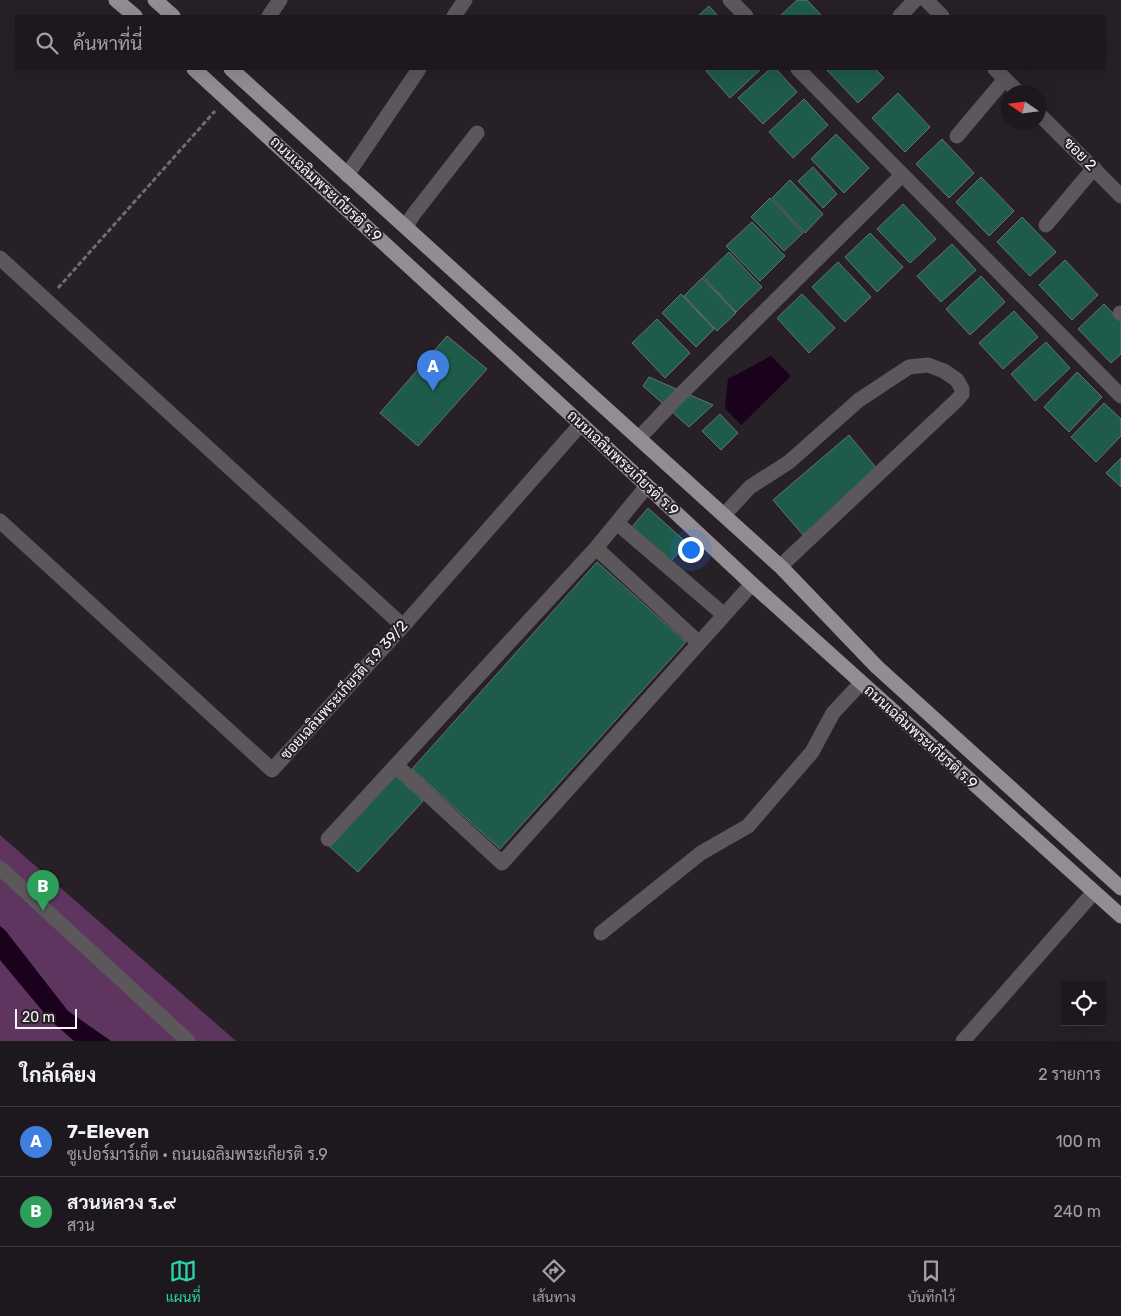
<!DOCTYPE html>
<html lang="th">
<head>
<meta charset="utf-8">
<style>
	:root { --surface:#1d181d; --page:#2a252a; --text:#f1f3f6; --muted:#a0a0a4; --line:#3b373b; --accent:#2bd5ac }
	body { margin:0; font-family:Rubik,Sarabun,sans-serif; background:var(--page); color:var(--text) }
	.controls { position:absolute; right:15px; bottom:15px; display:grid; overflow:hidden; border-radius:0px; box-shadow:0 5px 20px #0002 }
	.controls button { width:45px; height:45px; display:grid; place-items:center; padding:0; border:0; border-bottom:1px solid var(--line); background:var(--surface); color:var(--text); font:25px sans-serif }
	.compass { position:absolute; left:1001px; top:85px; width:45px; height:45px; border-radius:50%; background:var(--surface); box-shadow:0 5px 20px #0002; rotate:283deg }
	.scale { position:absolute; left:15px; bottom:12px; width:62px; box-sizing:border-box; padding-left:5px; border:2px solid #f8f3f8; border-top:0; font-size:14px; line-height:18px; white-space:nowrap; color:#f8f3f8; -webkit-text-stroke:4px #272027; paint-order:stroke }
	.you { position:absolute; left:690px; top:549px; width:18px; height:18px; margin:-12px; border:4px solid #fff; border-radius:50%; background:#1a73e8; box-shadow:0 0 0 8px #1a73e833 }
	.badge { display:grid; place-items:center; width:32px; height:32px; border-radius:50%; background:var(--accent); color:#fff; font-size:16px; font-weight:700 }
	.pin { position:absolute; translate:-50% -41px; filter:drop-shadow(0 1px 2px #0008) }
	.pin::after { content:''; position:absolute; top:26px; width:18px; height:15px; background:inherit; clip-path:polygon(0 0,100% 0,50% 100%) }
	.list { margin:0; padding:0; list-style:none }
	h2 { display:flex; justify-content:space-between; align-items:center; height:65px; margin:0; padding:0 20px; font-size:21px }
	h2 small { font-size:16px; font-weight:400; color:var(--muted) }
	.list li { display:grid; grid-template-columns:32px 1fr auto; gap:15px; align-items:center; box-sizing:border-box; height:70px; padding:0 20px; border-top:1px solid var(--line) }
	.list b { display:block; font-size:19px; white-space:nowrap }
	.list p { margin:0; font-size:16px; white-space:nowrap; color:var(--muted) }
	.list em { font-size:16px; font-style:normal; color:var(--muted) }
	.icon { flex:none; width:28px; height:28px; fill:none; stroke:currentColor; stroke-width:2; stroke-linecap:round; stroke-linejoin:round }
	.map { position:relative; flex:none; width:1121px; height:1041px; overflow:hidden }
	.search { position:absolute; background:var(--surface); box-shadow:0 5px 20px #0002; left:15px; right:15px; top:15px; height:55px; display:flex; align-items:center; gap:12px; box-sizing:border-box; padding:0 18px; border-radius:0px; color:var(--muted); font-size:19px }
	.sheet { height:205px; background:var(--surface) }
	nav { display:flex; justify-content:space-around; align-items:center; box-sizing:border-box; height:70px; border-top:1px solid var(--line); background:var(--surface); font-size:14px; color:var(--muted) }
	nav a { display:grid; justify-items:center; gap:2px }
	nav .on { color:var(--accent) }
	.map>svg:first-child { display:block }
	.green { fill:#5e355f }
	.water { fill:#1a011c }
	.building { fill:#1f5b4a; stroke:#66746f }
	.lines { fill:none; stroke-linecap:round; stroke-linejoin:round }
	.path { stroke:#726c72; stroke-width:3; stroke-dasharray:5 2.5; stroke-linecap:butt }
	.minor { stroke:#5b575b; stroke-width:15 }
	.major { stroke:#948c94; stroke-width:15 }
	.labels { text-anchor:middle; stroke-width:4; stroke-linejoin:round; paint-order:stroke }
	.street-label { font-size:15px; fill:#f8f3f8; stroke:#272027 }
</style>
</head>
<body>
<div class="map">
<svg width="1121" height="1041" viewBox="0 0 1121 1041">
	<rect width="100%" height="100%" fill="#272027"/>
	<path class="green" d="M 0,835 L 236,1041 L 0,1041 Z"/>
	<path class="water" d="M 771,356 L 791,376 L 741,425 L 725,408 L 728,379 Z
		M 0,926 L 5,930 L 68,1011 L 111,1041 L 74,1041 L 50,1020 L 0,960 Z"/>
	<path class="building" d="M 797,0 L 807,0 L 822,16 L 780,16 Z
		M 709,6 L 718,16 L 698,16 Z
		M 709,69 L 761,69 L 730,98 L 706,71 Z
		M 770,69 L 776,69 L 797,92 L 763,124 L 738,98 Z
		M 826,69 L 875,69 L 884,78 L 858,103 Z
		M 898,93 L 930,127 L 905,152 L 872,118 Z
		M 804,99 L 828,125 L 793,158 L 769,132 Z
		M 836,134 L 869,168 L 844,193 L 811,159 Z
		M 942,139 L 974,173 L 949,198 L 916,164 Z
		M 813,167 L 837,194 L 823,208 L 798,181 Z
		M 981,177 L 1014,211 L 989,236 L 956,202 Z
		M 790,180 L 823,214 L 805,233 L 772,198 Z
		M 770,198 L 803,233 L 784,251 L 751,217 Z
		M 903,204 L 936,239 L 910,263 L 877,229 Z
		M 1022,217 L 1056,252 L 1030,276 L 997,242 Z
		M 752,222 L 785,256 L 760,281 L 726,246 Z
		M 870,233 L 903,267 L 877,292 L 845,257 Z
		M 952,244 L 976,270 L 941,302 L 917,276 Z
		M 729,252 L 762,287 L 736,312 L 703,277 Z
		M 1065,260 L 1098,295 L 1072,320 L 1039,285 Z
		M 838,262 L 871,297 L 845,322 L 812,287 Z
		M 981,276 L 1005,302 L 970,335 L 946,309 Z
		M 702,278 L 736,313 L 717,331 L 684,296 Z
		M 681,294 L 714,329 L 696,347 L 662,313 Z
		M 802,294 L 835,328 L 809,353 L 777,318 Z
		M 1104,304 L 1121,322 L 1121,354 L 1111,363 L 1078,329 Z
		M 1014,311 L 1038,337 L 1003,369 L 979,343 Z
		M 657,319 L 690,353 L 665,378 L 632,343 Z
		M 447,336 L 487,369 L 418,446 L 380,413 Z
		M 1046,342 L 1070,368 L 1035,401 L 1011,374 Z
		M 1077,372 L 1102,397 L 1069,432 L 1044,407 Z
		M 649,377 L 713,405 L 689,427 L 643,386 Z
		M 1104,403 L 1121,419 L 1121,436 L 1096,462 L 1071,437 Z
		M 720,414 L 738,433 L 721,450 L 702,431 Z
		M 849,435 L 878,470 L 803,535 L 773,500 Z
		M 1121,458 L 1121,487 L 1106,473 Z
		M 648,508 L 687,543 L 671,561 L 632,527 Z
		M 597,562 L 686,642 L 500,849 L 412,769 Z
		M 394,774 L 423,801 L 358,872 L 329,846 Z"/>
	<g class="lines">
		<path class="path" d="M 58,288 L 215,111"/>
		<path class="minor" d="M 730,0 L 746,16
			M 926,0 L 942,16
			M 269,16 L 280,0
			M 454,16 L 465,0
			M 900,16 L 915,0
			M 798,69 L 1121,396
			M 995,69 L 1018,92
			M 1038,113 L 1121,196
			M 957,136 L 1005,79
			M 347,175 L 419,69
			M 1046,225 L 1094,168
			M 406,227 L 413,215 L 477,133
			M 0,258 L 403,626
			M 1120,313 L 1121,313
			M 639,438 L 675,400 L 902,175
			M 724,515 L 750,487 L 789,462 L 859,400 L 909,367 L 928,365 L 944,371 L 957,380 L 962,389 L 962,394 L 957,400 L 787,560
			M 0,521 L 272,770 L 403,626 L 581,424
			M 617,523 L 723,614
			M 596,548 L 698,642
			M 396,765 L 502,863 L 752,584
			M 328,839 L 596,548 L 647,486
			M 0,868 L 188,1041
			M 601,933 L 701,853 L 748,826 L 812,752 L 833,713 L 861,683
			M 963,1041 L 1094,892"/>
		<path class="major" d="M 116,0 L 135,16
			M 155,0 L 173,16
			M 194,69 L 581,424 L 752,584 L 1121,916
			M 231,69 L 782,568 L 877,667 L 1121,888"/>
	</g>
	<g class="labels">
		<g class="street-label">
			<text transform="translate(1080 154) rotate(45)" y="5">ซอย 2</text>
			<text transform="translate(326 189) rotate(43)" y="5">ถนนเฉลิมพระเกียรติ ร.9</text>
			<text transform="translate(623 463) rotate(43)" y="5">ถนนเฉลิมพระเกียรติ ร.9</text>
			<text transform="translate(344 690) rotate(-48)" y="5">ซอยเฉลิมพระเกียรติ ร.9 39/2</text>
			<text transform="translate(921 737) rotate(42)" y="5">ถนนเฉลิมพระเกียรติ ร.9</text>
		</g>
	</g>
</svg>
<div class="controls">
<button><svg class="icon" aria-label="locate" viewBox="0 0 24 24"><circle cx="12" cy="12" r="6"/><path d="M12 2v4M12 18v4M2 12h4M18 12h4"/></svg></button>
</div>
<svg class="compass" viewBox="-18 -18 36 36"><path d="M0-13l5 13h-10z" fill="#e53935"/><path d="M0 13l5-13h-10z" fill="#a0a0a4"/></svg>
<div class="scale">20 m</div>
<div class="you"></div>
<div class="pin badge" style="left:433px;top:391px;background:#3f7fe0">A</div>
<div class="pin badge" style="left:43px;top:911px;background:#2e9e5b">B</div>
<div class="search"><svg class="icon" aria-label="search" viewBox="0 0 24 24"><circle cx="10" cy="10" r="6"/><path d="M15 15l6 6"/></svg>ค้นหาที่นี่</div>
</div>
<section class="sheet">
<h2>ใกล้เคียง<small>2 รายการ</small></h2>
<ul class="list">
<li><span class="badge" style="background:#3f7fe0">A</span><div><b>7-Eleven</b><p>ซูเปอร์มาร์เก็ต · ถนนเฉลิมพระเกียรติ ร.9</p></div><em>100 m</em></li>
<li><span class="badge" style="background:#2e9e5b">B</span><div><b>สวนหลวง ร.๙</b><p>สวน</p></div><em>240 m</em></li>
</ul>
</section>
<nav>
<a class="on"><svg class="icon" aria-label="map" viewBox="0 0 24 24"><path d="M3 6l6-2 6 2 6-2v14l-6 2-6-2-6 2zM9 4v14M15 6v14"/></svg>แผนที่</a>
<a><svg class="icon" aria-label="directions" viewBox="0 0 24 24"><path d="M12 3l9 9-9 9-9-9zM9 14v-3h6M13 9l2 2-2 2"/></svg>เส้นทาง</a>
<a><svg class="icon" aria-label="saved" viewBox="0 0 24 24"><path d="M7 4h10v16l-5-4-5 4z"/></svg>บันทึกไว้</a>
</nav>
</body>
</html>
